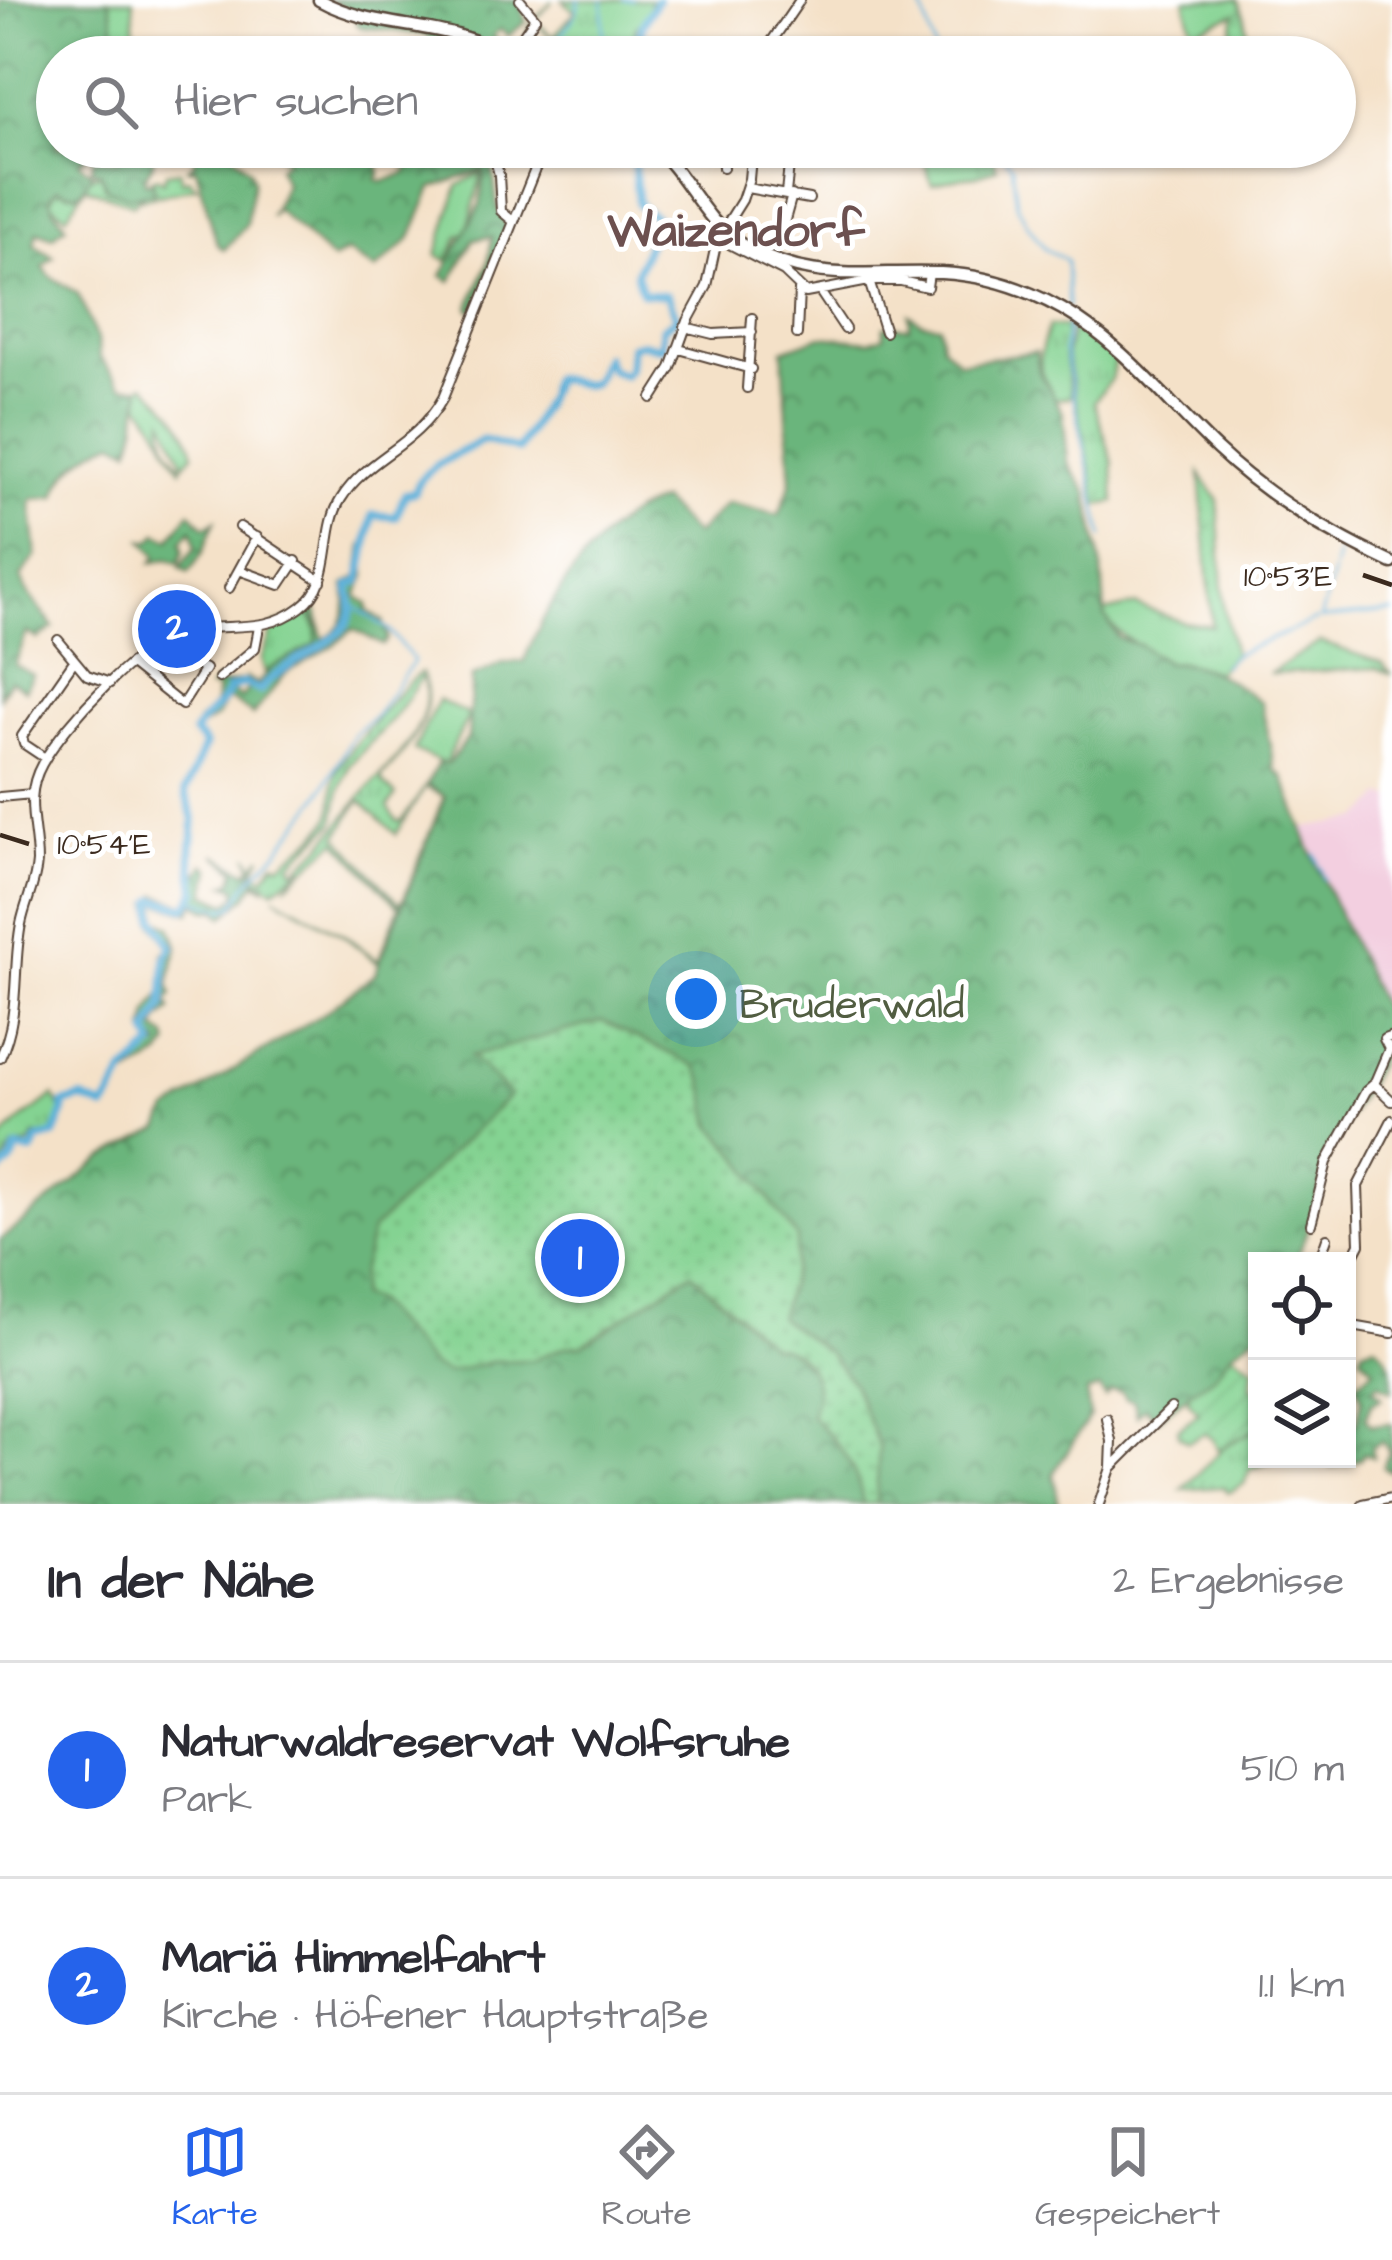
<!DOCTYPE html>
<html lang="de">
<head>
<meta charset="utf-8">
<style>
	:root { --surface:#fff; --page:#f2f2f3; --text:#2b2b33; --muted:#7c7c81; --line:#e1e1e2; --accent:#2563eb }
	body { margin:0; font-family:"Architects Daughter",sans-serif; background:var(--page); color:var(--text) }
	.controls { position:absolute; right:36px; bottom:36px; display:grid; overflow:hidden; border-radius:0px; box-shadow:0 3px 9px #0004 }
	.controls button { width:108px; height:108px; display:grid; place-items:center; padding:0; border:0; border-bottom:3px solid var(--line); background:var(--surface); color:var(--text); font:60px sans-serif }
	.you { position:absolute; left:696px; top:999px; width:42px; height:42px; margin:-30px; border:9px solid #fff; border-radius:50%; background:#1a73e8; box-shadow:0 0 0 18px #1a73e833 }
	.badge { display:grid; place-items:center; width:78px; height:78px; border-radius:50%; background:var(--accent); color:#fff; font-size:39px; font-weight:700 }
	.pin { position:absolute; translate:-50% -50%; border:6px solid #fff; box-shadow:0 3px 12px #0006 }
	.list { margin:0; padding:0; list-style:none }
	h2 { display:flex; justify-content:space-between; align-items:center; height:156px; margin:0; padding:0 48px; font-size:51px }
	h2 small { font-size:39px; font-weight:400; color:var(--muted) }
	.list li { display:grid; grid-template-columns:78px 1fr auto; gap:36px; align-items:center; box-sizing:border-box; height:216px; padding:0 48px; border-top:3px solid var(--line) }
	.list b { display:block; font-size:45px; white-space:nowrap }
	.list p { margin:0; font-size:39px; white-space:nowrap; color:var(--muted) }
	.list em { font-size:39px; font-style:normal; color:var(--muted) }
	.icon { flex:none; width:66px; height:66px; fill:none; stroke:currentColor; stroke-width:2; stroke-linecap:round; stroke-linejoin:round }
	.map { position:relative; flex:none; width:1392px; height:1504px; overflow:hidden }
	.search { position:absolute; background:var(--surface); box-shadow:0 3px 9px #0004; left:36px; right:36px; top:36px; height:132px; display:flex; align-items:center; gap:30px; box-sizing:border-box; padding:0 42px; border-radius:66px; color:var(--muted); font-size:45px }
	.sheet { height:588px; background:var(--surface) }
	nav { display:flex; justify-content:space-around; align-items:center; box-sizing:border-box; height:168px; border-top:3px solid var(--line); background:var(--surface); font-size:33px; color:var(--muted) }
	nav a { display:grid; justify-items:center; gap:6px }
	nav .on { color:var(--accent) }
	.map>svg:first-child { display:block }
	.built { fill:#f3cfe0 }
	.grass { fill:url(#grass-tufts); stroke:#607e58; stroke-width:3; fill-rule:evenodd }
	.forest { fill:url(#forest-crowns); stroke:#53704d; stroke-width:3 }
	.park { fill:url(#park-dots); stroke:#607e58; stroke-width:3 }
	.garden { fill:url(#garden-furrows); stroke:#607e58; stroke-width:3 }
	.pitch { fill:#84d392; stroke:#607e58; stroke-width:3 }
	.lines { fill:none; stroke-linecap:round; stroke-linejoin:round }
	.stream { stroke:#5db0d9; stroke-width:3 }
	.river { stroke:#5db0d9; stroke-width:8 }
	.minor-casing { stroke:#574538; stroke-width:12 }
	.major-casing { stroke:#574538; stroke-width:15 }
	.minor { stroke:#fff; stroke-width:8 }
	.major { stroke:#fff; stroke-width:10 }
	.ticks { fill:none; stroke:#3b2a1e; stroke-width:4.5 }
	.labels { text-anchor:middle; stroke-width:10; stroke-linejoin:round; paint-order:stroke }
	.park-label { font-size:42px; fill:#515d41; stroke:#fff }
	.quarter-label { font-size:48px; font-weight:bold; fill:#6c504f; stroke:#fff }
	.ticks-label { font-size:30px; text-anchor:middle; fill:#3b2a1e; stroke:#fff; stroke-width:10; stroke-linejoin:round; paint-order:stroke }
</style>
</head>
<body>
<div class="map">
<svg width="1392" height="1504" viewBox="0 0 1392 1504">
	<defs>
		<pattern id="grass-tufts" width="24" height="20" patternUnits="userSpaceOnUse" patternTransform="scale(3)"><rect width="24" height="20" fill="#84d392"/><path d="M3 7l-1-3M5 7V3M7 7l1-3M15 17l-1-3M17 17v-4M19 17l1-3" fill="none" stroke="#73b57d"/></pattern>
		<pattern id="forest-crowns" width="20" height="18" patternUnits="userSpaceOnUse" patternTransform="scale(3)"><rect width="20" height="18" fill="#6bb57c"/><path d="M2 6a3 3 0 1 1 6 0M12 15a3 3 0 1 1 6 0" fill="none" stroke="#599365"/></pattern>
		<pattern id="park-dots" width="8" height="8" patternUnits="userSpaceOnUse" patternTransform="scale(3)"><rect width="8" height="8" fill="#84d392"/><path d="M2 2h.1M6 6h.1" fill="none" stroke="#73b57d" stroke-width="1.8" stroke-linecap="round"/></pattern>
		<pattern id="garden-furrows" width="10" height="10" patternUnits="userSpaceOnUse" patternTransform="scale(3)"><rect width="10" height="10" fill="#84d392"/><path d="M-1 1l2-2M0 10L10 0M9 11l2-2" fill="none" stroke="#73b57d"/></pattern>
	</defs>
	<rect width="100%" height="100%" fill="#fff"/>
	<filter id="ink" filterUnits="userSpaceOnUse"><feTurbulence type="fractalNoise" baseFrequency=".00833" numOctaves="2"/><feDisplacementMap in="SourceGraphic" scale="24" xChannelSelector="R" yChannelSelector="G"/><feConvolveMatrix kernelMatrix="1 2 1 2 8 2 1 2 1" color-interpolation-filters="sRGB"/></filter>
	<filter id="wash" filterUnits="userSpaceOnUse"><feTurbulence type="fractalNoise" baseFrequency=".004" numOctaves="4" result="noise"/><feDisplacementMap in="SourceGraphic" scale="48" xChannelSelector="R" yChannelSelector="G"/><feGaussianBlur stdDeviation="2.7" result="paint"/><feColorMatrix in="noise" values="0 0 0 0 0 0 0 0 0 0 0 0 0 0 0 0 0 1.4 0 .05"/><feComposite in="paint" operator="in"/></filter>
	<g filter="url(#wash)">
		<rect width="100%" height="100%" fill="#f4e1c8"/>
		<path class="built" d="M 1384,795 L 1392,798 L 1392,1030 L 1318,869 L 1304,828 L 1360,819 Z"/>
		<path class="grass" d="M 108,0 L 133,0 L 136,52 C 157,38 192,25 203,57 L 120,57 Z
			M 553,0 L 535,21 L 553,37 L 575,12 L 563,0 L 651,0 L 647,17 L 636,27 L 632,57 L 546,57 L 558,36 L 553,38 L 535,23 L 527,35 L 523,57 C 518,33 538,17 553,0 Z
			M 1185,0 L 1238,0 L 1245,18 L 1251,57 L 1233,57 L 1230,39 L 1235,14 L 1193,31 Z
			M 919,147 L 988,147 L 997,168 C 975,179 954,176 932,184 Z
			M 179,171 L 182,181 L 188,179 L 197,187 L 137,200 L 133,205 L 86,187 L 66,216 L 50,202 L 56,189 L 77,194 L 92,175 L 102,175 L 105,187 L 140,197 L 147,191 L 154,193 L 152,179 L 157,177 L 163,182 L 166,173 Z
			M 482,172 L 467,233 L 459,236 L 448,261 L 437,255 L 458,186 Z
			M 1049,326 L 1066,327 L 1064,353 L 1071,397 L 1055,399 C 1037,366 1036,362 1049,326 Z
			M 1072,327 L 1115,359 L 1111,379 L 1094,402 L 1113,462 L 1115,502 L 1098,505 L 1066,354 Z
			M 144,384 C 166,404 187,423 194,453 L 184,464 L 164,419 C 161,439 170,453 182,466 L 181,469 C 166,450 160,424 140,404 L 140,388 Z
			M 1200,474 L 1218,499 L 1224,608 L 1234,653 L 1217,672 L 1181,662 L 1168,663 C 1143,647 1121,640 1104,616 L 1105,612 L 1136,605 L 1183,622 L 1212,626 Z
			M 304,613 L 310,613 L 319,637 L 316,644 L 265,672 L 261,660 L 274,626 Z
			M 1320,642 L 1382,663 L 1392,675 L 1377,668 L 1269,674 Z
			M 421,673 C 441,710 407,750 382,776 L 382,782 L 396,795 L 388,807 L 397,821 L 402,821 L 427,784 L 445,796 L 378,963 L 344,936 L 275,896 L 346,936 L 378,961 L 399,907 L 337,841 L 286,886 L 304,866 L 274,890 L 256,878 L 248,855 L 254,865 L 262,856 L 255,870 L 264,878 L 275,862 L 280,865 C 293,852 321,836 329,819 C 336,806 331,788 336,773 C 341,758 409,678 421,673 ZM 422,677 C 442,723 384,768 359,799 C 338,825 322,850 295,870 L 291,864 L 334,823 L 340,790 L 350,765 L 394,717 ZM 425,787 L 444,796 L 404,898 L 399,903 L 338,836 L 360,800 L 396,834 Z
			M 54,1096 L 63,1112 L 54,1134 L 34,1136 L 30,1144 L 14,1147 L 0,1170 L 0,1141 L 21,1120 Z
			M 1257,1429 L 1257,1459 L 1279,1459 L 1250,1469 L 1244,1484 L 1228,1493 L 1223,1487 L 1182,1490 L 1225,1446 Z"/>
		<path class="forest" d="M 0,0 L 108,0 L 110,3 L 120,57 L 57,57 L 57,147 L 102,149 L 93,150 L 79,162 L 92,174 L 81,192 L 71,193 L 58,188 L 50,198 L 54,210 L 66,225 L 53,237 L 37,231 L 34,244 L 54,257 L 43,266 L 49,275 L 78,294 L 98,342 L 99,357 L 122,386 L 139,387 L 141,394 C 135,410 140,430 130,449 L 115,441 C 90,450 62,470 56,497 L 34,499 L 31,503 L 37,555 L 21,577 L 26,590 L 54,628 L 38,639 L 27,632 L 15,665 L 33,675 L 25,690 L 10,680 L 0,697 Z
			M 327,0 L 518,0 L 526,22 L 508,36 L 500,29 L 493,36 L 509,53 L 493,45 L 482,57 L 448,57 L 427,35 L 360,27 L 356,24 L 358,13 Z
			M 138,147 L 153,151 L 153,163 L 144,178 L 146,184 L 151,180 L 154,192 L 129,197 L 106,188 L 101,173 L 91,169 L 94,158 L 117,160 Z
			M 207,147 L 229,150 L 249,169 L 253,181 L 246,225 L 224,250 L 217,244 L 196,168 L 186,169 L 194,164 L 195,154 L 208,151 Z
			M 271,147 C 296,157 312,150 335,147 C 357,144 381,147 403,147 L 377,159 L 380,174 L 376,179 L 383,182 L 406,173 L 411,165 L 402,166 L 433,147 L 416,162 C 435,155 450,147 469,156 L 488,152 L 490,147 L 498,211 L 507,227 L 475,310 L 471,311 L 469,307 L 488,263 L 492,237 L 474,239 L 451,281 L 442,276 L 480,205 L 484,169 L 432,188 L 410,239 L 375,270 L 347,252 L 332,260 L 276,209 L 270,217 L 285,184 L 278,168 L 287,160 L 269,150 Z
			M 909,314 L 921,322 L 939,325 L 942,345 L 959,362 L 1036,352 L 1039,370 L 1063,413 L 1068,463 L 1088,493 L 1102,569 L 1105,616 L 1119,638 L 1141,646 L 1168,663 C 1204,660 1232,682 1261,702 L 1275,770 L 1283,777 L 1318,869 L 1392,1030 L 1382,1036 L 1384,1053 L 1326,1158 L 1316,1205 L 1296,1261 L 1257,1261 L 1257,1334 L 1232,1352 L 1213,1377 L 1157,1419 L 1145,1407 L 1137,1415 L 1134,1401 L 1126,1399 L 1122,1392 L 1110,1391 L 1105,1397 L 1099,1388 L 1086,1392 L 1090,1416 L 1053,1474 L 1059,1504 L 0,1504 L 0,1240 L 104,1158 L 160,1129 L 168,1111 L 327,1011 L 375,974 L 445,797 L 427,784 L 438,763 L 448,764 L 468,738 L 472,677 L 503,663 L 524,661 C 547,602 600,518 661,501 L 695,535 L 727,503 L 779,515 L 791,483 L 783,350 L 822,336 L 869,341 L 884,336 L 884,326 L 909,327 Z
			M 190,512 L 205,527 L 215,521 L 202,554 L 189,572 L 180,567 L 196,547 L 192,529 L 182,541 L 184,550 L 179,563 L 167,559 L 152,563 L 157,556 L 143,540 L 151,541 L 158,533 L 170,539 Z
			M 363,544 L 366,576 L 357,596 L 368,604 L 368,611 L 383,621 L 388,638 L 383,645 L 353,629 L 334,645 L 286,673 L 253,715 L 227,698 L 217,717 L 202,726 L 198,722 L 214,706 L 217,689 L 210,688 L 217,680 L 222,685 L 240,681 L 233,692 L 241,699 L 248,688 L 246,678 L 258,684 L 271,668 L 316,644 L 317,626 L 310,610 L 317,610 L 323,640 C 346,627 349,609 345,585 L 359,576 Z
			M 215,854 L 247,872 L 251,867 L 254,879 L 266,889 L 255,883 L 247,896 L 223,917 L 217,910 L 205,910 L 195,902 L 190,913 L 156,902 L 158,920 L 171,926 L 178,946 L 169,984 L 172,995 L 167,1001 L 171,1010 L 160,1019 L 155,1029 L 167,1037 L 169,1045 L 161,1056 L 129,1075 L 124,1071 L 161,1045 L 145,1032 L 149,1012 L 162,993 L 168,962 L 163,954 L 170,947 L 153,922 L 150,903 L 158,895 L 186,905 L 196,888 L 192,873 L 201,872 L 205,864 L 211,869 L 206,893 L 227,903 L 237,897 L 236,887 L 226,884 L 233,881 L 236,870 Z
			M 1375,1344 C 1392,1359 1392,1365 1392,1391 L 1378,1383 L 1374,1389 L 1382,1397 L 1371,1404 L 1366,1418 L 1371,1425 L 1392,1424 L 1392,1472 L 1383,1467 L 1389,1451 L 1382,1441 L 1371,1448 L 1373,1457 L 1364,1453 L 1361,1459 L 1331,1467 L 1329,1459 L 1347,1459 L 1347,1426 L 1357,1423 L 1362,1399 L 1356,1384 L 1374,1369 L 1361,1356 L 1363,1349 Z"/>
		<path class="park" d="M 602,1021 L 696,1066 L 704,1082 L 712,1125 L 738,1155 L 797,1238 L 793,1270 L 779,1318 L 828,1352 L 853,1383 L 879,1447 L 876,1504 L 863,1504 C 859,1468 836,1440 811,1416 C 812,1409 815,1403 816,1396 C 819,1371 795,1345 772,1346 L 691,1273 L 582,1345 L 567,1346 L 532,1360 L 494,1361 L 447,1373 L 433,1367 L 374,1302 L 359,1297 L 360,1277 L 372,1230 L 510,1095 L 471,1056 Z"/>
		<path class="garden" d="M 1232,1352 L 1255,1368 L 1251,1385 L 1257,1393 L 1257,1428 L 1218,1450 L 1212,1438 L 1204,1434 L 1188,1442 L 1178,1435 L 1178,1429 L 1199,1413 L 1188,1401 L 1190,1392 L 1213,1377 Z"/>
		<path class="pitch" d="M 438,700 L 469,715 L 445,764 L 414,750 Z"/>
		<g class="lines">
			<path class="stream" d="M 603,0 L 604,57
				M 624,0 L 632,0
				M 920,0 L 937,57
				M 547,57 L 576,14 L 579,0
				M 996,147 L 1012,166 L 1017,204 L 1027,224 L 1045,249 L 1066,260 L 1068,307
				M 1068,319 L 1064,350 L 1103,537
				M 1338,552 L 1340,550
				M 1334,568 L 1337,556
				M 1328,591 L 1333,572
				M 1327,595 L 1320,619 L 1392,612
				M 1223,666 L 1234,655 L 1316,620
				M 1315,854 L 1318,863
				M 1320,867 L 1322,872
				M 1323,876 L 1324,879
				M 192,899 L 223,909 L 233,907 L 250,880 L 279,850 L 318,798 L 354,734 L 376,715 L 411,665 L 413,660 L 388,629 L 352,605"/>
			<path class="river" d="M 634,57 L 643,24 L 657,0
				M 0,1172 L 12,1162 L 17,1149 L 33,1151 L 37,1140 L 54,1135 L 64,1112 L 63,1104 L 81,1098 L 105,1108 L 125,1073 L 154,1046 L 148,1032 L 163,1006 L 166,957 L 172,946 L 155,919 L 153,903 L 156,899 L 186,908 L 196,891 L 191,856 L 194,820 L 185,792 L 205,745 L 194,733 C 202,716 224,706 229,689 L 244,683 L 260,691 C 278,662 356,641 352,605 C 352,598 349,593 349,586 L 360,581 L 373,515 L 396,517 L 405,494 L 415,492 C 421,466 461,454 483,440 L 518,450 C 530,428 547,404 553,378 L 585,385 L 593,383 L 605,356 L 611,370 L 624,375 L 629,369 L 631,346 L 642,343 L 662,348 L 662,328 L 677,318 L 667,295 L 642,293 L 636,273 L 658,219 L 638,205 L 634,162 L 638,147"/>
		</g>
	</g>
	<g filter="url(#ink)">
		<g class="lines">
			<g class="minor-casing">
				<path id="minor" d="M 520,0 L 535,18 L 524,34 L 521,57
					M 710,57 L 733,42
					M 761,57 L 800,0
					M 492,147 L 499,175 L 501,211 L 513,221
					M 722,147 L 723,168
					M 747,188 L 809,199
					M 786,193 L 791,147
					M 730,236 L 731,245 L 784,272 L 806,293 L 869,281 L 901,281 L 927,287 L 929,273
					M 780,238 L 792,195
					M 869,281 L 885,332
					M 821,293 L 845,329
					M 685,327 L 713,334 L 752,332
					M 797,334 L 799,290
					M 679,349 L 751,369
					M 747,388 L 752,318
					M 652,398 L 671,368 L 688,321 L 707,286 L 717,240 L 742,200 L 749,179 L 752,147
					M 240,527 L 321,581
					M 239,570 L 280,585 L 296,561
					M 229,588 L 257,537
					M 58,640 L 87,675 L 110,683
					M 132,665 L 182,705 L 205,669 L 181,658 L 163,640
					M 219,678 L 255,648 L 259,627
					M 45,758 L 24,744 L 22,736 L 74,661
					M 0,797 L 32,794
					M 0,1058 C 21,1014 12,970 21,924 C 25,903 36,883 37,862 C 37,827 23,798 42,764 C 65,723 141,641 187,631 C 227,622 265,635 301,607 C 336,581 320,533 341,499 C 367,457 416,447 443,398 L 544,147
					M 1374,1084 L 1392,1101
					M 1311,1224 L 1327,1162 L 1366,1091 L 1374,1084 L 1389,1049 L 1384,1039 L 1392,1036
					M 1319,1261 L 1327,1238
					M 1347,1269 L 1360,1244 L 1358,1186 L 1392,1120
					M 1347,1325 L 1392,1333
					M 1107,1419 L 1112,1441 L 1111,1467
					M 1099,1504 L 1111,1468 L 1171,1408
					M 1363,1504 L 1392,1498"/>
			</g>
			<g class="major-casing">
				<path id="major" d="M 319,0 C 379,33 449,18 506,57
					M 654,147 C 686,173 703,220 738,242 C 809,286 864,270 941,273 C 984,275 1025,288 1062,309 C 1123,344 1167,402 1217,449 C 1269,498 1328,533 1392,563"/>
			</g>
			<use href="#minor" class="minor"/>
			<use href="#major" class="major"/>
		</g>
	</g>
	<path class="ticks" d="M 1363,575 L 1392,585M 0,835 L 29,844"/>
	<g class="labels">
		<g class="park-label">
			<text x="852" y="1018">Bruderwald</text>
		</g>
		<g class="quarter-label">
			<text x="736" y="246">Waizendorf</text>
		</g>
	</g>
	<g class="ticks-label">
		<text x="1288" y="586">10°53'E</text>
		<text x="104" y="854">10°54'E</text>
	</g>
</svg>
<div class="controls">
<button><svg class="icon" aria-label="locate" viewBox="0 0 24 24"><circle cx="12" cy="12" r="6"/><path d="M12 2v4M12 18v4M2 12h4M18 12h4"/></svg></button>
<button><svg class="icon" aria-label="layers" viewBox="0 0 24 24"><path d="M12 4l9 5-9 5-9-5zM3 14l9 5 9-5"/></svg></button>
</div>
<div class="you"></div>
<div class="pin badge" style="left:580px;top:1258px">1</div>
<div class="pin badge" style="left:177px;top:629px">2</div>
<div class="search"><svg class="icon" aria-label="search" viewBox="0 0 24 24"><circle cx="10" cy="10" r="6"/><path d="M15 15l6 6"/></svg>Hier suchen</div>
</div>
<section class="sheet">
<h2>In der Nähe<small>2 Ergebnisse</small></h2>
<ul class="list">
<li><span class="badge">1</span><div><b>Naturwaldreservat Wolfsruhe</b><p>Park</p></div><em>510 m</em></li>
<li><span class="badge">2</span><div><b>Mariä Himmelfahrt</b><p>Kirche · Höfener Hauptstraße</p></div><em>1.1 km</em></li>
</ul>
</section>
<nav>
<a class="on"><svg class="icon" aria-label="map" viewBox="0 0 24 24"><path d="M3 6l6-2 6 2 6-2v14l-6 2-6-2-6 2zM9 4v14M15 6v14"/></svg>Karte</a>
<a><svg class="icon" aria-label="directions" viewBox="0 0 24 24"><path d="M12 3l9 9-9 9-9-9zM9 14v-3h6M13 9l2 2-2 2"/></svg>Route</a>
<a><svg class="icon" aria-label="saved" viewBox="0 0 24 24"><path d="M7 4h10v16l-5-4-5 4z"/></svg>Gespeichert</a>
</nav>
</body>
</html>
